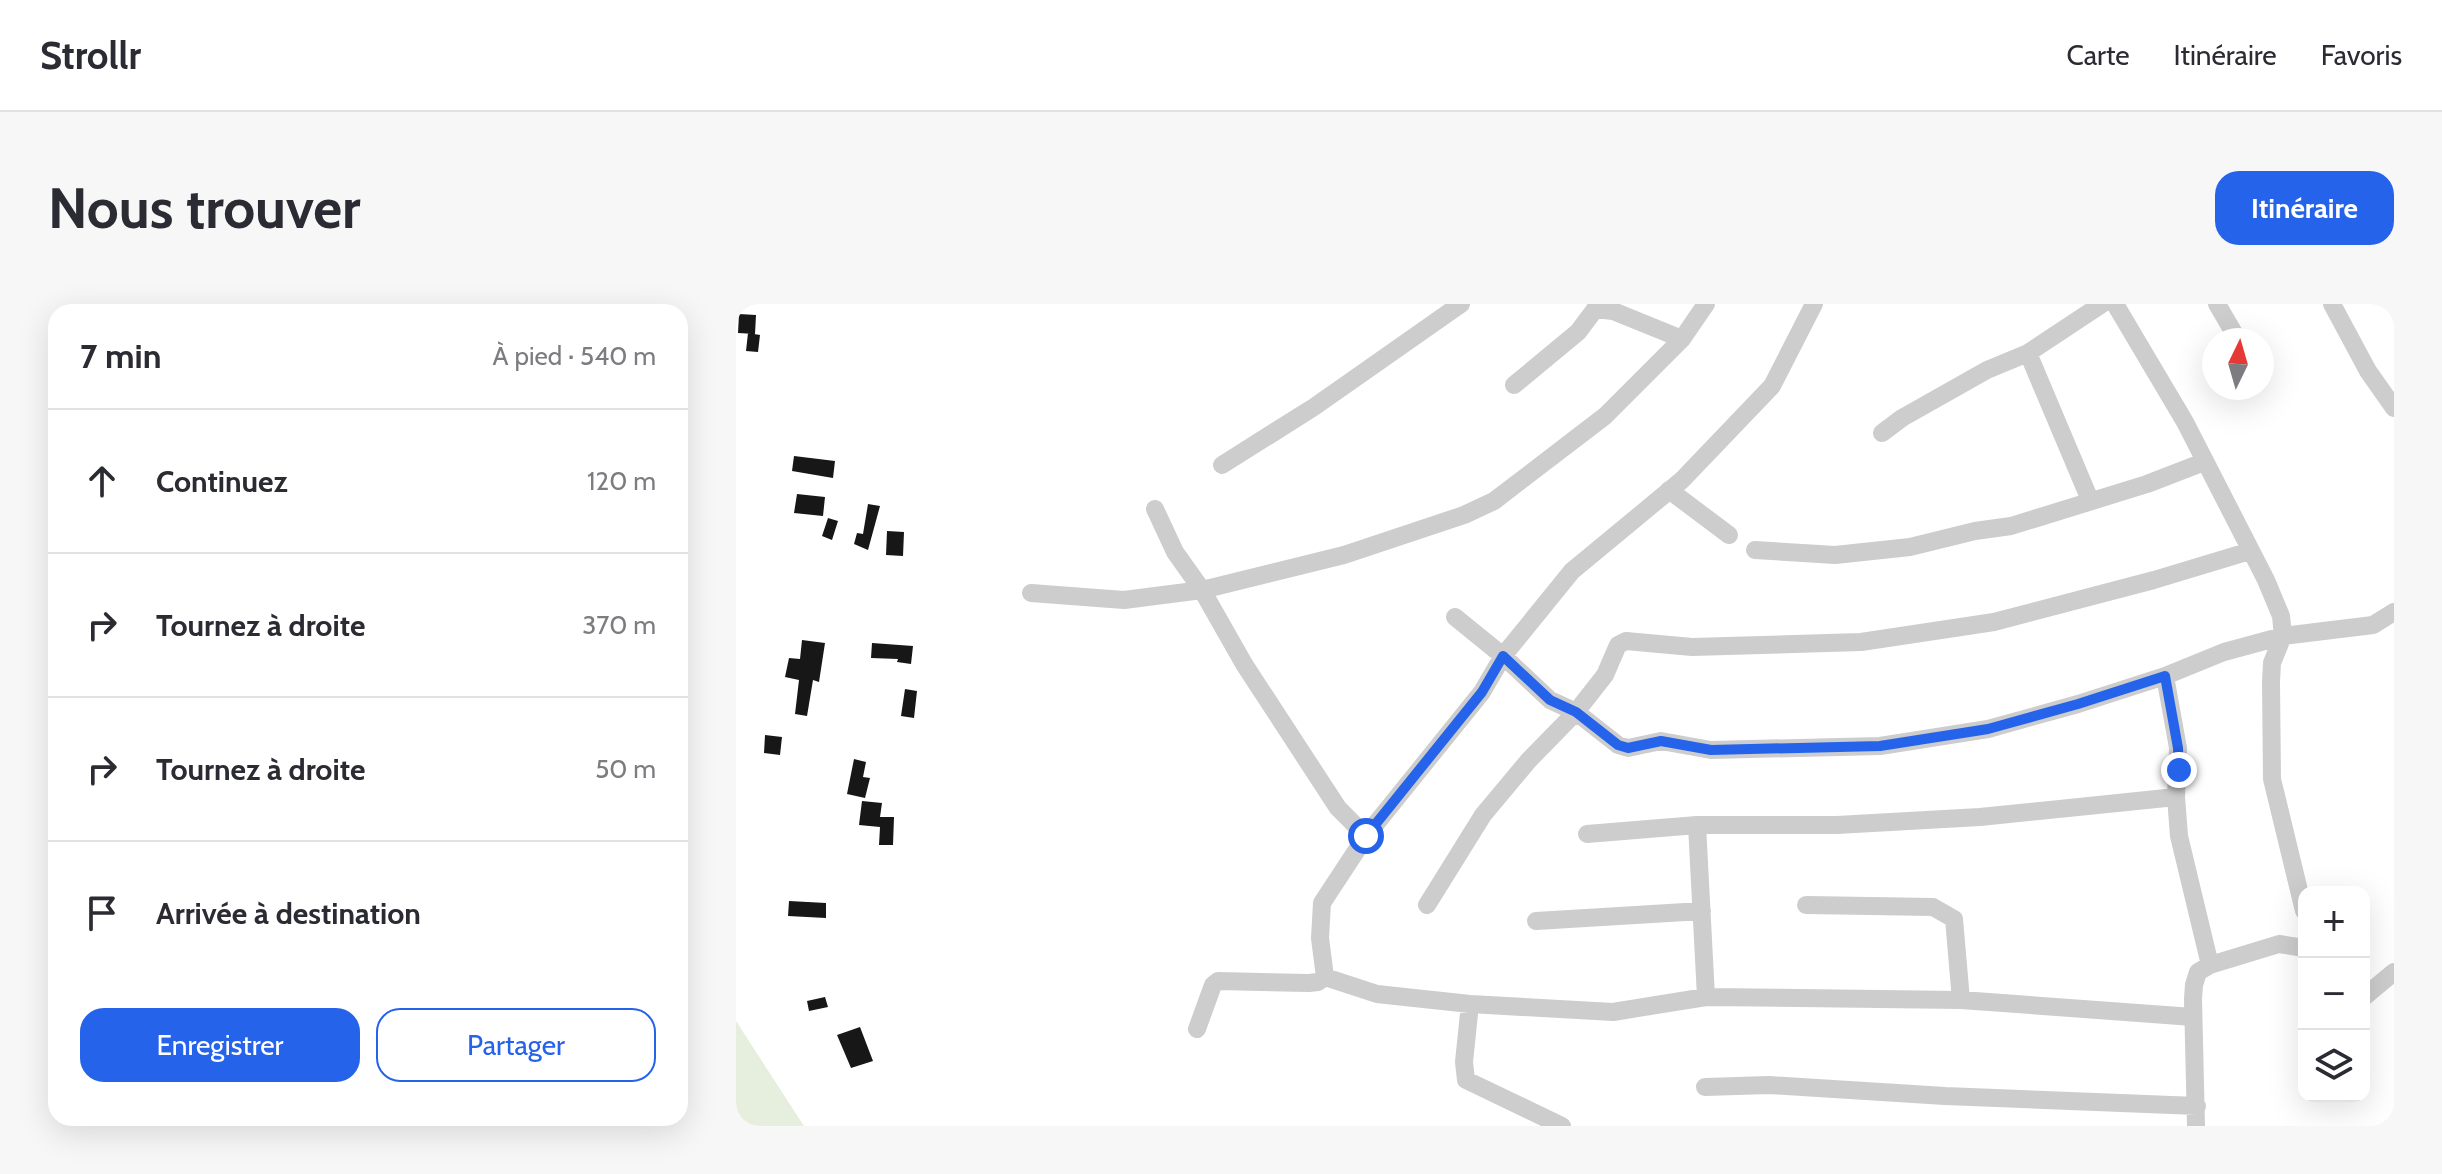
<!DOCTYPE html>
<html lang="fr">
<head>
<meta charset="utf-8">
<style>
	:root { --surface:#fff; --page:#f7f7f7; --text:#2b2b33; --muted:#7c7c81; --line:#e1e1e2; --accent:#2563eb }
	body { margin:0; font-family:Cabin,sans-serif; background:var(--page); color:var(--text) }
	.controls { position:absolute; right:24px; bottom:24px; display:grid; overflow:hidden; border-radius:16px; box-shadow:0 8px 32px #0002 }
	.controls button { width:72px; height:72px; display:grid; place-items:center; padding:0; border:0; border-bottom:2px solid var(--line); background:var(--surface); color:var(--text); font:40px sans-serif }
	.compass { position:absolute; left:1466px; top:24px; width:72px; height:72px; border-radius:50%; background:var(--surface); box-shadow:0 8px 32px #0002; rotate:5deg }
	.stop { position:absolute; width:24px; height:24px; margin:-18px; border:6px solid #2563eb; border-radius:50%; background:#fff }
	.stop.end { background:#2563eb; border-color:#fff; box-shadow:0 2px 8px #0008 }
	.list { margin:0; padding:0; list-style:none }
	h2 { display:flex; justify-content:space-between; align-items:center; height:104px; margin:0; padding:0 32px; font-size:34px }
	h2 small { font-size:26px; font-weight:400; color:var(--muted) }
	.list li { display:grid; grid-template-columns:52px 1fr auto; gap:24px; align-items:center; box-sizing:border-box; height:144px; padding:0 32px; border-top:2px solid var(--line) }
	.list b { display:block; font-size:30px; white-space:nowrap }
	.list em { font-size:26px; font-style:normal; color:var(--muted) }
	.actions { display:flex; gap:16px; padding:24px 32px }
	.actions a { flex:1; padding:18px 0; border:2px solid var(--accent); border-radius:24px; text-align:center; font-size:28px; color:var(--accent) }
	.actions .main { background:var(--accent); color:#fff }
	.icon { flex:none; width:44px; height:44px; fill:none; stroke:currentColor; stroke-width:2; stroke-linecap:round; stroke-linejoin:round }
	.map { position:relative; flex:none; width:1658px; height:822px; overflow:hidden; border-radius:24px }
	header { display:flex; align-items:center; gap:48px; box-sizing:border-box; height:112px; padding:0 40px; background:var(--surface); border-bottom:2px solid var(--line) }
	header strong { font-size:38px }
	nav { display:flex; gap:44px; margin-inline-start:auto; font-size:28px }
	.intro { display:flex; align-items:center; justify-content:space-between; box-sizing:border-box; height:192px; padding:0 48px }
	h1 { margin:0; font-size:56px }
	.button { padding:20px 36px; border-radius:24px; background:var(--accent); color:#fff; font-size:28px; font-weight:700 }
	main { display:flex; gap:48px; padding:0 48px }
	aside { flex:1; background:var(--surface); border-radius:24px; box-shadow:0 8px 32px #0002 }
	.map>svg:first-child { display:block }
	.green { fill:#e6eedd }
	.building { fill:#171717 }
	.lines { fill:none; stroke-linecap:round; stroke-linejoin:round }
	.minor { stroke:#cdcdcd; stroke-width:18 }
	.route { stroke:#2563eb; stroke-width:10 }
</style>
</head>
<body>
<header>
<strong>Strollr</strong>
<nav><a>Carte</a><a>Itinéraire</a><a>Favoris</a></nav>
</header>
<div class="intro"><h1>Nous trouver</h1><a class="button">Itinéraire</a></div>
<main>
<aside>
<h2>7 min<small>À pied · 540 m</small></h2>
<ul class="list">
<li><svg class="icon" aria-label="ahead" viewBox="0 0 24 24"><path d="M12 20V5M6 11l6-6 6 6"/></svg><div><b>Continuez</b></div><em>120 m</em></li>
<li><svg class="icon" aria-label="right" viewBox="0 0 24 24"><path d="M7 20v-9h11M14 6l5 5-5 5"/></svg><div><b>Tournez à droite</b></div><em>370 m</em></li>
<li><svg class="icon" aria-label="right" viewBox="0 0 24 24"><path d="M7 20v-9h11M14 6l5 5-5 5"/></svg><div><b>Tournez à droite</b></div><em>50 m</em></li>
<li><svg class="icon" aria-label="arrive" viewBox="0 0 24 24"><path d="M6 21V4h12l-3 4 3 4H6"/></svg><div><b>Arrivée à destination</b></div></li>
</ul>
<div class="actions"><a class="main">Enregistrer</a><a>Partager</a></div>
</aside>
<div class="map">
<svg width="1658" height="822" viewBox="0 0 1658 822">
	<rect width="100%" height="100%" fill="#fff"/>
	<path class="green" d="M 0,717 L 68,822 L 8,822 L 0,805 Z"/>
	<path class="building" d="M 3,10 L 20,11 L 19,30 L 2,29 Z
		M 12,29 L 24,31 L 22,48 L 10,47 Z
		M 58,152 L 99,157 L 97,174 L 56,167 Z
		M 61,190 L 89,193 L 87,212 L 58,209 Z
		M 132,200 L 144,202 L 132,246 L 118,240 L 121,229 L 127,230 Z
		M 92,214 L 102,217 L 96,236 L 86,232 Z
		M 151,227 L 168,228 L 167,252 L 150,251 Z
		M 66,336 L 89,339 L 83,378 L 77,376 L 71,412 L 59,410 L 63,376 L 49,373 L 53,354 L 64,355 Z
		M 136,339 L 177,342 L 175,360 L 161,358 L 162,355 L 135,354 Z
		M 169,385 L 181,387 L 178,414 L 165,412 Z
		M 29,431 L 46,433 L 44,451 L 28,449 Z
		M 118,455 L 130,458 L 127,473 L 134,474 L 129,494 L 111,490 Z
		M 126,497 L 146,499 L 144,513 L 158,513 L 157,541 L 143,541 L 144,523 L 123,521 Z
		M 53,597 L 90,599 L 90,614 L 52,612 Z
		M 89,693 L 92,703 L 73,707 L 71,697 Z
		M 124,723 L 137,757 L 115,764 L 101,731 Z"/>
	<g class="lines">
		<path class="minor" d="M 1379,0 L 1449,118 L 1530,276 L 1545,312 L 1547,332 L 1536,359 L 1535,378 L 1536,475 L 1568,607
			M 1481,0 L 1502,36
			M 1596,0 L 1632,67 L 1658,104
			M 859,5 L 877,7 L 946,35
			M 1292,49 L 1354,196
			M 778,81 L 842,28 L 863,0
			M 1146,129 L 1166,114 L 1251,66 L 1292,49 L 1366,0
			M 486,161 L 578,103 L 725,0
			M 933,186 L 993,231
			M 419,205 L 439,248 L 466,286 L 508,360 L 602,504 L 630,532
			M 1019,246 L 1099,251 L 1174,243 L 1239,227 L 1275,222 L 1411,180 L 1468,158
			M 295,289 L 388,296 L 466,286 L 608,251 L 728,211 L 758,197 L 869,112 L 946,35 L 970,0
			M 719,313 L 767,352 L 814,396 L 840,408 L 882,441 L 892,444 L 925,437 L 975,446 L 1144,442 L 1252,425 L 1342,400 L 1429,372 L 1488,348 L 1547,332 L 1637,321 L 1658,308
			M 1429,372 L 1442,444 L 1440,493 L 1443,532 L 1474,661
			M 961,521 L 970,693
			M 851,530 L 961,521 L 1101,521 L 1244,513 L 1440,493
			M 691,601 L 747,511 L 793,456 L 840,408 L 869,371 L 882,341 L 890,337 L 956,343 L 1125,338 L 1258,318 L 1418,276 L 1514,247
			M 1070,601 L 1197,603 L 1218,615 L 1225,696
			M 800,617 L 966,607
			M 589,673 L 584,634 L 586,599 L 630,532 L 746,388 L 767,352 L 836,267 L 946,176 L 1036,82 L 1078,0
			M 1628,693 L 1658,668
			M 734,700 L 728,758 L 730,776 L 826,822
			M 461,725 L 477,681 L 482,677 L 573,679 L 582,678 L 589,673 L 641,690 L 734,700 L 877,708 L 970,693 L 1225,696 L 1457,713
			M 969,783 L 1033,781 L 1209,792 L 1461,802
			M 1460,822 L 1457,695 L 1458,681 L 1462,668 L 1474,661 L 1543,640 L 1568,644"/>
	</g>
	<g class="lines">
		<path class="route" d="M 630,532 L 746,388 L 767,352 L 814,396 L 840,408 L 882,441 L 892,444 L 925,437 L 975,446 L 1144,442 L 1252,425 L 1342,400 L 1429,372 L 1442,444 L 1443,466"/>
	</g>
</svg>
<div class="controls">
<button>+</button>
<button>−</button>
<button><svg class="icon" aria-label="layers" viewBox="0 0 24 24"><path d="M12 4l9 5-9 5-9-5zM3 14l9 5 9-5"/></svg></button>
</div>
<svg class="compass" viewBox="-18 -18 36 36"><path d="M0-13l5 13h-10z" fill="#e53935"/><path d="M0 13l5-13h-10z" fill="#7c7c81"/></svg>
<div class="stop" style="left:630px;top:532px"></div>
<div class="stop end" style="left:1443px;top:466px"></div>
</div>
</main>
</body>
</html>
